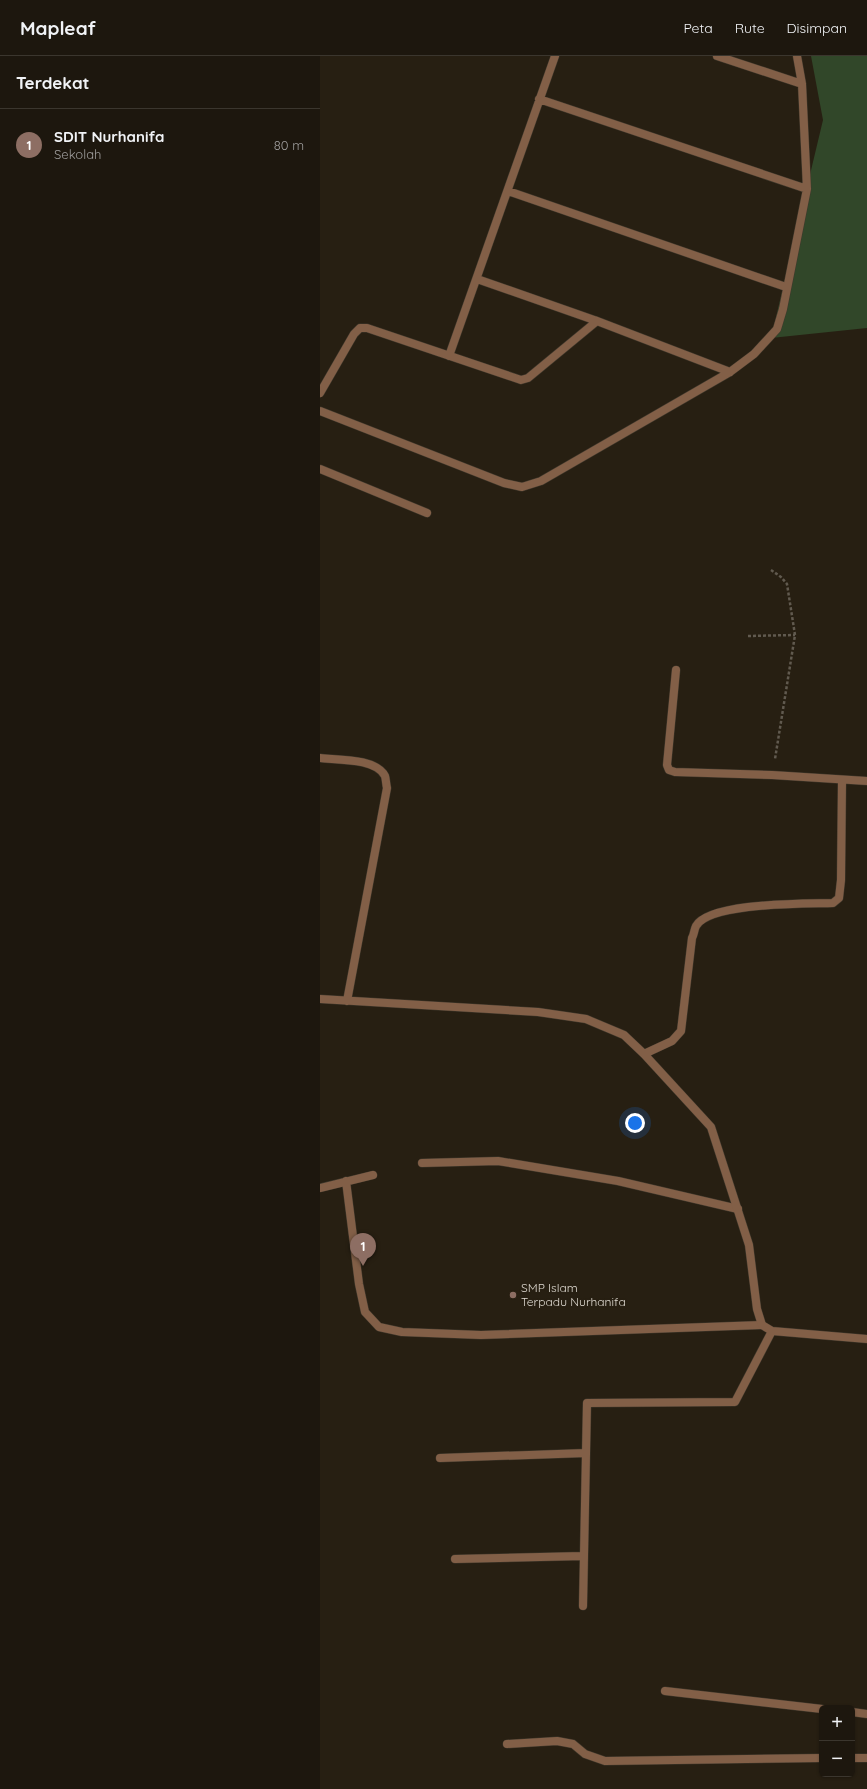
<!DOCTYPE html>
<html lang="id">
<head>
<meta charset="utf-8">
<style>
	:root { --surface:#1d170e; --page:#2a241c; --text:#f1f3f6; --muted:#a09f9e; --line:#3b362e; --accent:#fb8fc5 }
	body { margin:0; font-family:Quicksand,sans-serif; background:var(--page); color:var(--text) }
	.controls { position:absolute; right:12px; bottom:12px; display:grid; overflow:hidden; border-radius:6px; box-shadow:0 1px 3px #0004 }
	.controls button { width:36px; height:36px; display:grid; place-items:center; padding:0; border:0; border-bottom:1px solid var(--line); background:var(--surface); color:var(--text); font:20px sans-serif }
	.you { position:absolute; left:315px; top:1067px; width:14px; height:14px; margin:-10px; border:3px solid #fff; border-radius:50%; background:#1a73e8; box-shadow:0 0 0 6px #1a73e833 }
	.badge { display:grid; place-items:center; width:26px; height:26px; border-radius:50%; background:var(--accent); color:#fff; font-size:13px; font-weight:700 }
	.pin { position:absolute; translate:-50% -33px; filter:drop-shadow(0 1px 2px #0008) }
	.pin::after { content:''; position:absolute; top:21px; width:14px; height:12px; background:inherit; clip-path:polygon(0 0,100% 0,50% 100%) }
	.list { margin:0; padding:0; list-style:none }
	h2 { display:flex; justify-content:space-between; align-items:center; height:52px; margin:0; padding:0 16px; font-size:17px }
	h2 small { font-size:13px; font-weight:400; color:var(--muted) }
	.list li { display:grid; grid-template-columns:26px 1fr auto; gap:12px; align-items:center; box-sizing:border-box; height:72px; padding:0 16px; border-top:1px solid var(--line) }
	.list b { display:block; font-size:15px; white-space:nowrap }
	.list p { margin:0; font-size:13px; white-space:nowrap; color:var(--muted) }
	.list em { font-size:13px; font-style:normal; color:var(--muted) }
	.map { position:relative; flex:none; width:547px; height:1733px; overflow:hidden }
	header { display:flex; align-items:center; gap:24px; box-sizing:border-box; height:56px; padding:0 20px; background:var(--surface); border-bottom:1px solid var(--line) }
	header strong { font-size:19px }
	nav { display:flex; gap:22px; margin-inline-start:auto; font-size:14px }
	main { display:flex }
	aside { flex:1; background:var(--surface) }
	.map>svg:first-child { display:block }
	.green { fill:#314729 }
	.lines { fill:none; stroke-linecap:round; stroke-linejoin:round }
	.service-casing { stroke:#41392d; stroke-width:9 }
	.minor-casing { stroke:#41392d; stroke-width:9 }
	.path { stroke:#615a4f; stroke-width:2.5; stroke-dasharray:3 2; stroke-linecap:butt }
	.service { stroke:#825f47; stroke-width:8 }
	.minor { stroke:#825f47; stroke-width:8 }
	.education-dot { fill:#8d6e63; stroke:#271f12; stroke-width:1.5 }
	.labels { text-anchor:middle; stroke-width:3.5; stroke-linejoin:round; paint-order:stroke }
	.poi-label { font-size:12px; fill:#dfdad1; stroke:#271f12; text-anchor:start }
</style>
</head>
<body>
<header>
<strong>Mapleaf</strong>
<nav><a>Peta</a><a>Rute</a><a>Disimpan</a></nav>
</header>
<main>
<aside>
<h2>Terdekat<small></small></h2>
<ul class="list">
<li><span class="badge" style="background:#8d6e63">1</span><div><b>SDIT Nurhanifa</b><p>Sekolah</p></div><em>80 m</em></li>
</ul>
</aside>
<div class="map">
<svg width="547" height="1733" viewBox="0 0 547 1733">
	<rect width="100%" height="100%" fill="#271f12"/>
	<path class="green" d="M 491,0 L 547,0 L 547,272 L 451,282 L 503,64 Z"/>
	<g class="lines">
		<g class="service-casing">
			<path id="service" d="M 102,1107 L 178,1105 L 298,1125 L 418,1153
				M 26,1125 L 39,1228 L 45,1256 L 59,1271 L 82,1276 L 161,1279 L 442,1269
				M 0,1132 L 53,1119"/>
		</g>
		<g class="minor-casing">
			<path id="minor" d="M 397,0 L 482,28
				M 219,43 L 487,133
				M 188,135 L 466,231
				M 157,223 L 277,265 L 410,316
				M 129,300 L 235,0
				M 0,337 L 34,278 L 40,272 L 47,272 L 201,324 L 208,322 L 277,265
				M 0,355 L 184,427 L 202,431 L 221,425 L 410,316 L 434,298 L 457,273 L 463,253 L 487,133 L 482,28 L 477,0
				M 0,413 L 107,457
				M 356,614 L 347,709 L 349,714 L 355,716 L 452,719 L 547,725
				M 0,702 C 17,704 56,702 65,720 C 66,723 66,728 67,732 L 27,945
				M 0,943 L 218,956 L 266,963 L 304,979 L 324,998 L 391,1071 L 429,1189 L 437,1253 L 442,1269 L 452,1275 L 464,1276 L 547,1283
				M 324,998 L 352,985 L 361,975 L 372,882 C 374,879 374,874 376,870 C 390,846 486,848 513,847 L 519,842 L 521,824 L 522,724
				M 120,1402 L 266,1397
				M 135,1503 L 263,1500
				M 263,1550 L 267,1347 L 415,1346 L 452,1275
				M 345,1635 L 502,1653
				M 532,1656 L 547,1658
				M 187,1688 L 237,1685 L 253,1688 L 265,1698 L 285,1705 L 502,1702
				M 532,1702 L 547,1702"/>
		</g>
		<path class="path" d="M 451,514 L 461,521 L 467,528 L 475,579 L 455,703
			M 428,580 L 475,579"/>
		<use href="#service" class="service"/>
		<use href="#minor" class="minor"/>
	</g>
	<circle class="education-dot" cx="193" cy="1239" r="4"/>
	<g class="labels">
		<g class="poi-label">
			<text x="201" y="1236">SMP Islam<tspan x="201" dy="14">Terpadu Nurhanifa</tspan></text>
		</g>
	</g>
</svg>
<div class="controls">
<button>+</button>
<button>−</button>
</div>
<div class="you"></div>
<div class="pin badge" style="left:43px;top:1210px;background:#8d6e63">1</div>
</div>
</main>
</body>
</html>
